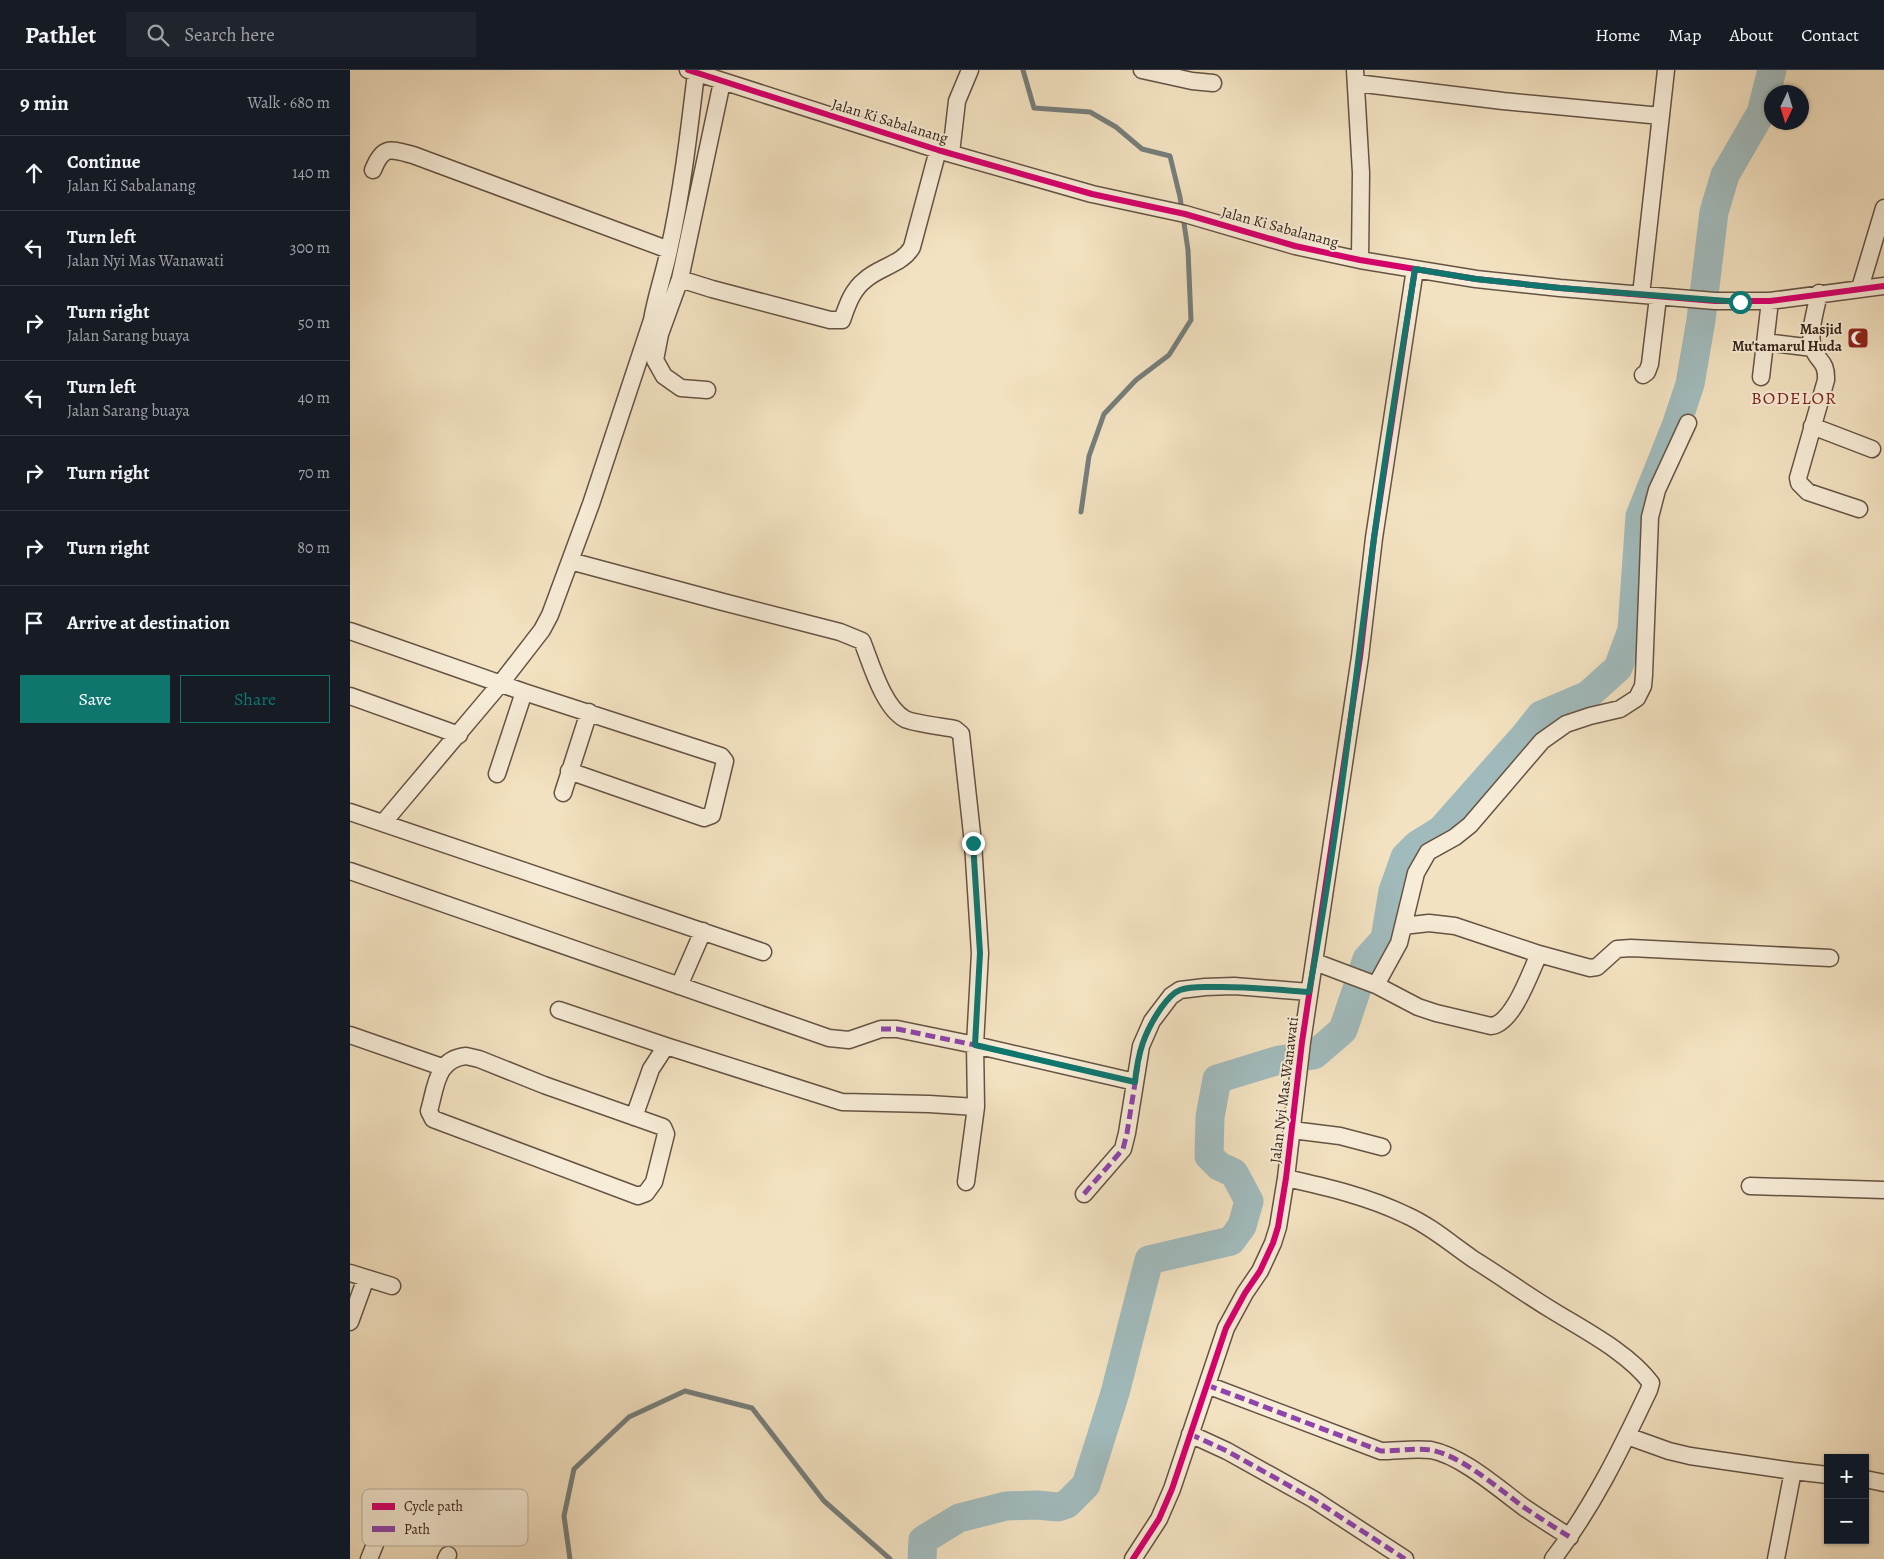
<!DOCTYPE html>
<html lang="en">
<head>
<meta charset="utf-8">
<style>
	:root { --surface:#171b24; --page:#20242c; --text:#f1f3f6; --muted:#9ea1a6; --line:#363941; --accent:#0f766e }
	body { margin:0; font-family:Alegreya,serif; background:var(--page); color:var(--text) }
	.controls { position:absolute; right:15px; bottom:15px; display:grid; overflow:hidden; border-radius:0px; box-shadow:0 1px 4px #0004 }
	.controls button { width:45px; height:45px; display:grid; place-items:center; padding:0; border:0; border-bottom:1px solid var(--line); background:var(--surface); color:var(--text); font:25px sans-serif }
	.compass { position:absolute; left:1414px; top:15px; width:45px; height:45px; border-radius:50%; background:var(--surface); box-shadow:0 1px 4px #0004; rotate:184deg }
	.stop { position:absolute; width:15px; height:15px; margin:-11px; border:4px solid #0f766e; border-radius:50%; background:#fff }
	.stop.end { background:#0f766e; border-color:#fff; box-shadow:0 1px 5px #0008 }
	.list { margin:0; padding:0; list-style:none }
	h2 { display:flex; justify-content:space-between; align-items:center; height:65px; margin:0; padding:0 20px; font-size:21px }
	h2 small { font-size:16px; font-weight:400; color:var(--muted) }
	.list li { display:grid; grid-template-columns:32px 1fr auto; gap:15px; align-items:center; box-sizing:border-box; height:75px; padding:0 20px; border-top:1px solid var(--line) }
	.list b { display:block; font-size:19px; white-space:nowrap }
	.list p { margin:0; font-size:16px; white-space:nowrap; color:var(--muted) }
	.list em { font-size:16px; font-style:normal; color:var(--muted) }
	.actions { display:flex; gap:10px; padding:15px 20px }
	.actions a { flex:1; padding:11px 0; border:1px solid var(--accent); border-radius:0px; text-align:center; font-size:18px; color:var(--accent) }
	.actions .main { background:var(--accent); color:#fff }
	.icon { flex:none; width:28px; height:28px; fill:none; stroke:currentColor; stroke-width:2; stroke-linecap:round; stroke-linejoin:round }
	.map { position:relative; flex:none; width:1534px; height:1489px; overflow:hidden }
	header { display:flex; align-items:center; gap:30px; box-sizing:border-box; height:70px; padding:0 25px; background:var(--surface); border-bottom:1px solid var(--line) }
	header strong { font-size:24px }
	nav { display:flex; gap:28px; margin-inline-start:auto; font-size:18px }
	.search { width:350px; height:45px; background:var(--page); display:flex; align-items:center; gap:12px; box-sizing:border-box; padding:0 18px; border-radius:0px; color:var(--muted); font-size:19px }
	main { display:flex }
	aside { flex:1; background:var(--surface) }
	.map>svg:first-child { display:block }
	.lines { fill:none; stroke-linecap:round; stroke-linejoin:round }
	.stream { stroke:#767e7b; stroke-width:5 }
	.river { stroke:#a1bbbd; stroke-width:29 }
	.minor-casing { stroke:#655343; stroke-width:19 }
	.minor { stroke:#f7ecd7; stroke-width:16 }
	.quiet { stroke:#8e44ad; stroke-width:5; stroke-dasharray:10 5; stroke-linecap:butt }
	.cycleway-casing { stroke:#f7ecd7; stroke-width:9 }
	.cycleway { stroke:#d6006c; stroke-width:6 }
	.route { stroke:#0f766e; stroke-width:6 }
	.labels { text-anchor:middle; stroke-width:4; stroke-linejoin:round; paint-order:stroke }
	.street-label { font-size:15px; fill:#362319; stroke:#f7ecd7 }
	.poi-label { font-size:15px; font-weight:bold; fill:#362319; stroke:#f7ecd7; text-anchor:end }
	.quarter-label { font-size:18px; letter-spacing:1px; fill:#7a1f14; stroke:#f7ecd7 }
	.key { fill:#f7ecd7; stroke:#bdb09e; stroke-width:1 }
	.key-label { font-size:14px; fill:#362319 }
</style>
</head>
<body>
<header>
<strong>Pathlet</strong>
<div class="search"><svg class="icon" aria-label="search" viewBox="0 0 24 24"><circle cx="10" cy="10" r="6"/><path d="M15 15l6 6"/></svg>Search here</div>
<nav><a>Home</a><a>Map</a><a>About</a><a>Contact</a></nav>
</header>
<main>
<aside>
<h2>9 min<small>Walk · 680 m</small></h2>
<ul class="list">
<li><svg class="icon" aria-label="ahead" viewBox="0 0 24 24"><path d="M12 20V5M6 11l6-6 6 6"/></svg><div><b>Continue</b><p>Jalan Ki Sabalanang</p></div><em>140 m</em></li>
<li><svg class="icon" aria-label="left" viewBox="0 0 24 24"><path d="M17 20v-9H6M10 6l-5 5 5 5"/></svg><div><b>Turn left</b><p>Jalan Nyi Mas Wanawati</p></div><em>300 m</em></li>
<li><svg class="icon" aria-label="right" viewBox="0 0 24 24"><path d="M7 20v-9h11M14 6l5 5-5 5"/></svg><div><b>Turn right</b><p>Jalan Sarang buaya</p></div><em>50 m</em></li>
<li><svg class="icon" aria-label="left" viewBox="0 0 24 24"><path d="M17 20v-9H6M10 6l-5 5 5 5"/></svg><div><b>Turn left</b><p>Jalan Sarang buaya</p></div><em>40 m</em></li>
<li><svg class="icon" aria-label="right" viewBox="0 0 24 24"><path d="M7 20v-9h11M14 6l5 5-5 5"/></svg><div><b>Turn right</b></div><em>70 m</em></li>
<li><svg class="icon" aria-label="right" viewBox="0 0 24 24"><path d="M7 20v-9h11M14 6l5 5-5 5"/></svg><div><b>Turn right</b></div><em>80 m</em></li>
<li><svg class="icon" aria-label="arrive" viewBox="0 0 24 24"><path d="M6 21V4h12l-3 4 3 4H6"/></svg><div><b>Arrive at destination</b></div></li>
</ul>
<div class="actions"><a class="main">Save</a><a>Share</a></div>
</aside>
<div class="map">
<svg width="1534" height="1489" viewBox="0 0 1534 1489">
	<rect width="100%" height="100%" fill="#f3e2c1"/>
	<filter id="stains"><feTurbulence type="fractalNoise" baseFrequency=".004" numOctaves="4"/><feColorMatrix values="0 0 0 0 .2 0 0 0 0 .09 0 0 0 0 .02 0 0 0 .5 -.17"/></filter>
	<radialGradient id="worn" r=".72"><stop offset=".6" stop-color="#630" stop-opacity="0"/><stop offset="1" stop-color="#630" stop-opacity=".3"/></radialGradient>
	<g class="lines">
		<path class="stream" d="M 673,0 L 684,38 L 740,42 L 766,57 L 792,79 L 820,86 L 830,127 L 838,180 L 841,250 L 819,285 L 786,310 L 754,344 L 739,386 L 731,442
			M 220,1489 L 214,1446 L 224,1399 L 279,1347 L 335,1321 L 402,1338 L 474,1431 L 540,1489"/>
		<path class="river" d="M 572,1489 L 573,1470 L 609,1448 L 656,1436 L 687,1435 L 708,1437 L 717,1434 L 736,1415 L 765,1323 L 799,1190 L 881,1171 L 892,1156 L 899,1131 L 884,1103 L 869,1096 L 859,1086 L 860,1047 L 867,1009 L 929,990 L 964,985 L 993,960 L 1017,889 L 1035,869 L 1043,821 L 1055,787 L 1067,775 L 1091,760 L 1176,664 L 1191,645 L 1238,625 L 1268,598 L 1282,560 L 1290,446 L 1326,356 L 1340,314 L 1351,250 L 1364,142 L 1375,105 L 1411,43 L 1422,0"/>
		<g class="minor-casing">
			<path id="minor" d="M 338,0 L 588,80 L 742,124 L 835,144 L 945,176 L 1010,190 L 1126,209 L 1210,218 L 1365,231 L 1420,231 L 1534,216
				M 792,0 L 842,11 L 863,13
				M 1005,0 L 1011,103 L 1010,190
				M 1006,13 L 1153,31 L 1311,46
				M 601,83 L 607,31 L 620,0
				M 23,100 C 33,75 40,79 63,85 L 319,180
				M 330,209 L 362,219 L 480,250 L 492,250 C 497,236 502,220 515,210 C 529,197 553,194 562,177 L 588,80
				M 1510,218 L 1534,138
				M 1469,223 C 1466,240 1458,262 1463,278 C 1467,292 1477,290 1476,310 L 1448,408 L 1449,413 L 1458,422 L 1509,439
				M 1291,225 L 1316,0
				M 1415,272 L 1463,278
				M 1293,305 L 1297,302 L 1300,294 L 1308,227
				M 1411,307 L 1420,231
				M 357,320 L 331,318 L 314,306 L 305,290 L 310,264 L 330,209 L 372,12
				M 1462,356 L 1522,379
				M 220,491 L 373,532 L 490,562 L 512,571 C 521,593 533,637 555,649 C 562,653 595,657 605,659 L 611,664 L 623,773 L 630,883 L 625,975 L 626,1037 L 616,1112
				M 0,561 L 174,622 L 371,686 L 375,691 L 362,745 L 354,748 L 219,701
				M 0,626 L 109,665
				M 147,704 L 174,622
				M 213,723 L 239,642
				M 0,742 L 413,882
				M 33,753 L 151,613 L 192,560 L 200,545 L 241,434 L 302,250 C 306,226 314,204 319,180 C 332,122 339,62 346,3
				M 0,801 L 479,968 L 499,970 L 531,959 L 547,959 L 625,975 L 785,1012
				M 1053,856 L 1079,853 L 1105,856 L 1189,884 L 1240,898 L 1247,897 L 1267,879 L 1281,878 L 1480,888
				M 965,892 L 1026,915 L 1049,873 L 1066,803 L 1078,782 L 1105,767 L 1120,755 L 1192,671 L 1216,654 L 1240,646 L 1270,639 L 1287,628 L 1293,616 L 1294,605 L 1300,447 L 1307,420 L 1338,353
				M 1026,915 L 1068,937 L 1086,943 L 1141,956 C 1163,954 1180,903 1189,884
				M 329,916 L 353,861
				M 209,940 L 316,976
				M 0,965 L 92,997
				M 116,986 L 129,989 L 194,1015 L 313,1057 L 316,1064 L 304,1112 L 296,1123 L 288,1126 L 83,1049 L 79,1041 C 86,1017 86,989 116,986 Z
				M 284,1047 L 301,999 L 316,976 L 492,1032 L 579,1034 L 626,1037
				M 942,1060 L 990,1066 L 1032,1077
				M 936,1108 C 977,1117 1019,1127 1056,1145 C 1081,1156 1101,1174 1123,1189 C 1149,1205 1174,1223 1200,1239 C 1232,1259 1278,1282 1301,1313 L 1299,1320 C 1271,1379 1243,1437 1203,1489
				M 1400,1116 L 1534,1120
				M 734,1124 L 773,1079 L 777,1063 L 791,976 L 802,951 L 821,926 L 830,920 L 855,917 L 884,916 L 959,922
				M 0,1203 L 42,1216
				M 0,1252 L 16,1208
				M 857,1315 L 1031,1381 C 1047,1381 1064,1378 1081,1380 C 1112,1386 1149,1419 1175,1438 C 1190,1448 1205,1458 1220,1467
				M 840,1364 L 877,1381 L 963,1429 L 1055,1489
				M 1277,1366 L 1319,1381 L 1340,1386 L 1443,1401 L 1478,1405
				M 1515,1409 L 1534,1413
				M 19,1489 L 32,1457
				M 96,1489 L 98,1485
				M 783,1489 L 809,1449 L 822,1419 L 876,1258 L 895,1223 L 910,1201 L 923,1173 L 928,1157 L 936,1108 L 952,972 L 1010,587 L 1024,468 L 1065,199
				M 1426,1489 L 1443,1401"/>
		</g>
		<use href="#minor" class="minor"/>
		<path class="quiet" d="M 531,959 L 547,959 L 625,975 L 785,1012
			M 734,1124 L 773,1079 L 777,1063 L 791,976
			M 857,1315 L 1031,1381 C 1047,1381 1064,1378 1081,1380 C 1112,1386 1149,1419 1175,1438 C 1190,1448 1205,1458 1220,1467
			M 840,1364 L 877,1381 L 963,1429 L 1055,1489"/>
		<g class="cycleway-casing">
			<path id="cycleway" d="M 338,0 L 588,80 L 742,124 L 835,144 L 945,176 L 1010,190 L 1126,209 L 1210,218 L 1365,231 L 1420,231 L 1534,216
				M 783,1489 L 809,1449 L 822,1419 L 876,1258 L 895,1223 L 910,1201 L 923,1173 L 928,1157 L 936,1108 L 952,972 L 1010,587 L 1024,468 L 1065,199"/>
		</g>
		<use href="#cycleway" class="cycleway"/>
	</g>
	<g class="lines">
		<path class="route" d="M 623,773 L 630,883 L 625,975 L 785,1012 C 788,982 794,963 811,938 C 816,931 822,923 830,920 C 840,916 854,917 864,917 C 896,916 928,920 959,922 C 987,772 1004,620 1024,468 C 1036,378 1051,289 1065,199 L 1126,209 L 1210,218 L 1390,232"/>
	</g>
	<defs>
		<g id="mosque-square" transform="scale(1.125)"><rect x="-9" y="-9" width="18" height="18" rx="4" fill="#8f2418" stroke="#f7ecd7"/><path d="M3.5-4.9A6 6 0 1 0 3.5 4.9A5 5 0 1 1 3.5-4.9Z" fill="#fff"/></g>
	</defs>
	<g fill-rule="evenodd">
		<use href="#mosque-square" x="1508" y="268"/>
	</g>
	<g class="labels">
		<g class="street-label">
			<text transform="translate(540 51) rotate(17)" y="5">Jalan Ki Sabalanang</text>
			<text transform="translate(930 157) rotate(15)" y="5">Jalan Ki Sabalanang</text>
			<text transform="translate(934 1020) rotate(-83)" y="5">Jalan Nyi Mas Wanawati</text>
		</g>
		<g class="poi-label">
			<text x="1492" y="264">Masjid<tspan x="1492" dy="17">Mu'tamarul Huda</tspan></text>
		</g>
		<g class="quarter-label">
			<text x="1444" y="334">BODELOR</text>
		</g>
	</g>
	<rect x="12" y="1419" width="166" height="57" rx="8" class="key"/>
	<rect x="22" y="1433" width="23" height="7" fill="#d6006c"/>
	<rect x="22" y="1456" width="23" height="6" fill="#8e44ad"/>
	<g class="key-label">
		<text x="54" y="1441">Cycle path</text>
		<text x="54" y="1464">Path</text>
	</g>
	<rect width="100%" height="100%" filter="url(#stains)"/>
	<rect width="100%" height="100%" fill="url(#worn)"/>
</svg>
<div class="controls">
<button>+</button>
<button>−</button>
</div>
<svg class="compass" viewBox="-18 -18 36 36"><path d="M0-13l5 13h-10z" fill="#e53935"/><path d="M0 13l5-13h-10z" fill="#9ea1a6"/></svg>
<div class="stop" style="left:1390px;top:232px"></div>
<div class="stop end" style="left:623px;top:773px"></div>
</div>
</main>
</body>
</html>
